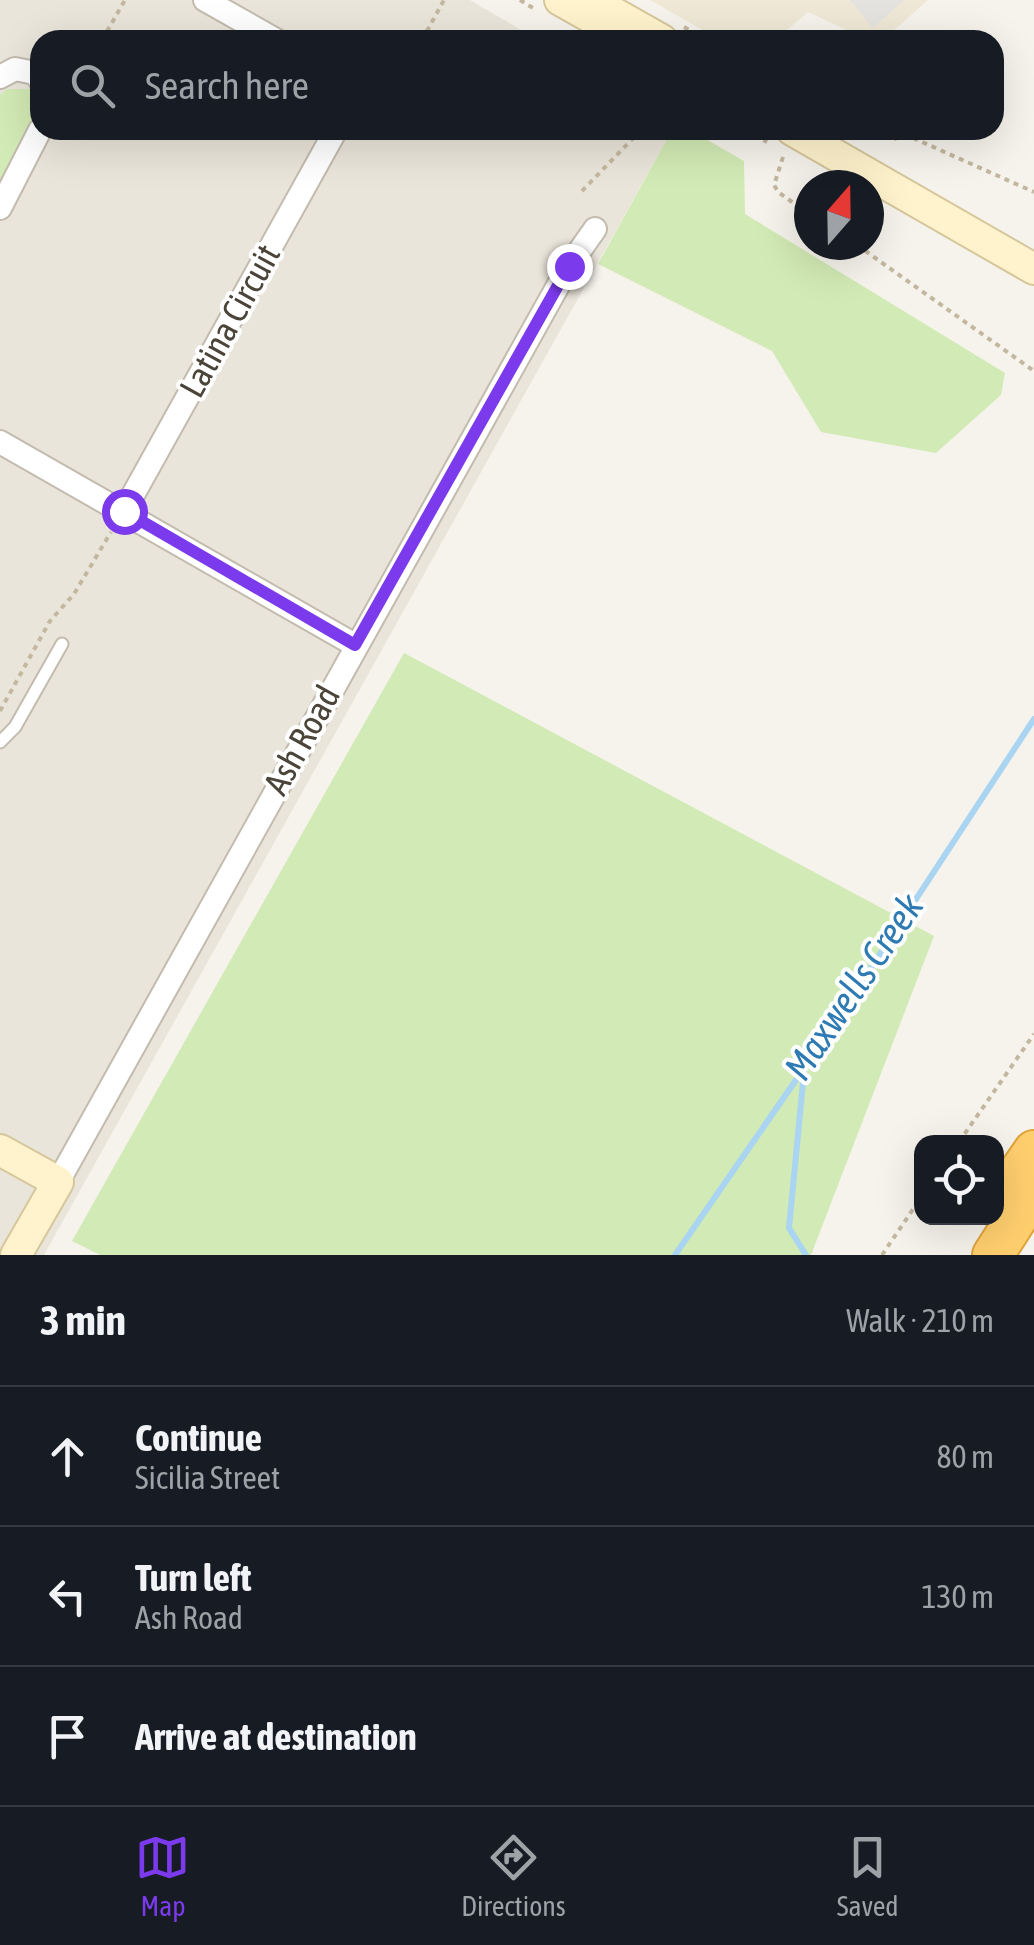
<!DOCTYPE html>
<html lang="en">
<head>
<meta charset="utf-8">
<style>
	:root { --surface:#171b24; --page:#20242c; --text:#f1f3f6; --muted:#9ea1a6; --line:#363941; --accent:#7c3aed }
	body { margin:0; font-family:"Asap Condensed",sans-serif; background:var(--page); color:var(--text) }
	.controls { position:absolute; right:30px; bottom:30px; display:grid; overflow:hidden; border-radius:20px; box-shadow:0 10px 40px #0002 }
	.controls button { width:90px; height:90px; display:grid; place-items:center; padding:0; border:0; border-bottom:2px solid var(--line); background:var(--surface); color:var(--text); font:50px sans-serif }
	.compass { position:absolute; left:794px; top:170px; width:90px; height:90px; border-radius:50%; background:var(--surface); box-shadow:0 10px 40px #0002; rotate:20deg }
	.stop { position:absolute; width:30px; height:30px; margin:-22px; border:8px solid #7c3aed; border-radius:50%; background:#fff }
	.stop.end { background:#7c3aed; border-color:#fff; box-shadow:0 2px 10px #0008 }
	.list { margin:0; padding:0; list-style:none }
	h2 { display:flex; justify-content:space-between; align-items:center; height:130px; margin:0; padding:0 40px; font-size:42px }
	h2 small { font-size:32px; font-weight:400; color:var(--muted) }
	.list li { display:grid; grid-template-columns:65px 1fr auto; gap:30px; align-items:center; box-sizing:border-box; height:140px; padding:0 40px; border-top:2px solid var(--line) }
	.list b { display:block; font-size:38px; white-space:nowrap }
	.list p { margin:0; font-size:32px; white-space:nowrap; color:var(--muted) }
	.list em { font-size:32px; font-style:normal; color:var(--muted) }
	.icon { flex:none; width:55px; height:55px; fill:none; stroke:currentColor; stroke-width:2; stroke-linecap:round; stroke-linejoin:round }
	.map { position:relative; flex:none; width:1034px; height:1255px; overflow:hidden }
	.search { position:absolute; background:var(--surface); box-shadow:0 10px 40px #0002; left:30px; right:30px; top:30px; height:110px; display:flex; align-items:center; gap:25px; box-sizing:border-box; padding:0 35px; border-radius:30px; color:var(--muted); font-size:38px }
	.sheet { height:550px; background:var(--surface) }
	nav { display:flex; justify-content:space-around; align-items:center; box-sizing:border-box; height:140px; border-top:2px solid var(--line); background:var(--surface); font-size:28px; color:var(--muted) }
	nav a { display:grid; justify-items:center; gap:5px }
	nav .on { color:var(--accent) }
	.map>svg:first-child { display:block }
	.residential { fill:#eae5da }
	.education { fill:#efe8d6 }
	.green { fill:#d2eab5 }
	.parking { fill:#e5e3e0 }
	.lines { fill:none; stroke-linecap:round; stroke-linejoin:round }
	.stream { stroke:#a9d4f2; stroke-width:6 }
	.lane-casing { stroke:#c2bbae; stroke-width:15 }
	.street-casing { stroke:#c2bbae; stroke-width:26 }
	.secondary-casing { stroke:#d6c79b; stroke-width:34 }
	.highway-casing { stroke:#e0a43c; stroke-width:44 }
	.path { stroke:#c4b79f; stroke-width:4; stroke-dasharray:5 5; stroke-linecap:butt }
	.lane { stroke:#fff; stroke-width:11 }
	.street { stroke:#fff; stroke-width:22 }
	.secondary { stroke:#fff3cd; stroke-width:30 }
	.highway { stroke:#ffcf6e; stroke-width:40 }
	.route { stroke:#7c3aed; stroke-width:12 }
	.labels { text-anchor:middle; stroke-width:8; stroke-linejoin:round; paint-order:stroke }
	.street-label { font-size:35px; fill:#4b4439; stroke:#fff }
	.water-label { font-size:38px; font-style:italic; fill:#2e7ab2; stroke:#fff }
</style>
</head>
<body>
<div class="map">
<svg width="1034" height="1255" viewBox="0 0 1034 1255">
	<rect width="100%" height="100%" fill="#f6f3ec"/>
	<path class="residential" d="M 0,0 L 470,0 L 538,40 L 40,40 L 40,130 L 672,130 L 44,1255 L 0,1255 Z"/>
	<path class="education" d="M 650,0 L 928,0 L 883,40 L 868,40 L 808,12 L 775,40 L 720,40 Z"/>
	<path class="green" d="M 7,89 L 29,89 L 40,104 L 36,121 L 0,186 L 0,95 Z
		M 672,130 L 690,130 L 744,161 L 745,214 L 1005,373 L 1001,395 L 936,453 L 821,432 L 772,351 L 598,264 Z
		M 404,653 L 934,936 L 811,1255 L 100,1255 L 72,1241 Z"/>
	<path class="parking" d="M 850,0 L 904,0 L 873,28 Z"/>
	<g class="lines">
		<path class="stream" d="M 804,1072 L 789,1228 L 806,1255
			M 675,1255 L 825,1038 L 1034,719"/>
		<g class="lane-casing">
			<path id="lane" d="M 0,742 L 15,727 L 62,644"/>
		</g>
		<g class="street-casing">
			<path id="street" d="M 205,0 L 276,40
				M 0,77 L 15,69 L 35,73 L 40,80
				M 0,208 L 40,130
				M 0,442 L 355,645
				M 124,511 L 336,130
				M 58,1182 L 569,266 L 595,229"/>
		</g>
		<g class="secondary-casing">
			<path id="secondary" d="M 560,0 L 606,26
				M 591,0 L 662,40
				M 792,130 L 1034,269
				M 0,1150 L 58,1182 L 16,1255"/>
		</g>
		<g class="highway-casing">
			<path id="highway" d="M 996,1206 L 1034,1151
				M 993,1255 L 1034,1191"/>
		</g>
		<path class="path" d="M 520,0 L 533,8
			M 684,27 L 707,40
			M 102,40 L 125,0
			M 422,40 L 444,0
			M 746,130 L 767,142
			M 877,130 L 894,139
			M 894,139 L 904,136 L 911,137 L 1034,192
			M 783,157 L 774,185 L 778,192 L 809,214
			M 582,191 L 641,130
			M 857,245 L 1034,371
			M 0,711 L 50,621 L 74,594 L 111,532
			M 959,1142 L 1034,1034
			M 882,1255 L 922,1196"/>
		<use href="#lane" class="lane"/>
		<use href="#street" class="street"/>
		<use href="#secondary" class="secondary"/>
		<use href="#highway" class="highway"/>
	</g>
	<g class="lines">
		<path class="route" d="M 124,511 L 355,645 L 569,266"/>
	</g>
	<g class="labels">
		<g class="street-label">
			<text transform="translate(230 321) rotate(-61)" y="12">Latina Circuit</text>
			<text transform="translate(302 740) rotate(-61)" y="12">Ash Road</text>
		</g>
		<g class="water-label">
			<text transform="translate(854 987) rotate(-56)" y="13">Maxwells Creek</text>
		</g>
	</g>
</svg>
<div class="controls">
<button><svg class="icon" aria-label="locate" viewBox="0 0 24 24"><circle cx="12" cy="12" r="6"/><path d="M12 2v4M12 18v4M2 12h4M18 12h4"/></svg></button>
</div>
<svg class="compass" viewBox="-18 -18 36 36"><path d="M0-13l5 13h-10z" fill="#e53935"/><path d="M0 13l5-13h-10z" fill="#9ea1a6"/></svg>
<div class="stop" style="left:124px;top:511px"></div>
<div class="stop end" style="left:569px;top:266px"></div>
<div class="search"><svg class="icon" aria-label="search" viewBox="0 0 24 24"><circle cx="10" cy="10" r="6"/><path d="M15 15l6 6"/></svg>Search here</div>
</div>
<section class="sheet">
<h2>3 min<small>Walk · 210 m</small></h2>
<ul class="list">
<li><svg class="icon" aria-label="ahead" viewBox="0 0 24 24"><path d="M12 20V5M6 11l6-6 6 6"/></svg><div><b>Continue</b><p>Sicilia Street</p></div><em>80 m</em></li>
<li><svg class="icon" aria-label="left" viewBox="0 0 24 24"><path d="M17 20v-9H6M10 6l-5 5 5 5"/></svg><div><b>Turn left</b><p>Ash Road</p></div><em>130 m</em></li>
<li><svg class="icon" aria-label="arrive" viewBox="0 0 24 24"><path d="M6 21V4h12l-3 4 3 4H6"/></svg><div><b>Arrive at destination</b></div></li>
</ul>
</section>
<nav>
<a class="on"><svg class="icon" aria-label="map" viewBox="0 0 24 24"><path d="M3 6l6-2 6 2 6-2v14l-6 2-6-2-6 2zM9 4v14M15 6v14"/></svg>Map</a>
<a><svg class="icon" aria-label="directions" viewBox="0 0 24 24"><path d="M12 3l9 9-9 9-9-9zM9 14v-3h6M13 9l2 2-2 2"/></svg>Directions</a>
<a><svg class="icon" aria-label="saved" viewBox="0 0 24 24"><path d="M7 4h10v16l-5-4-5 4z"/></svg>Saved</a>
</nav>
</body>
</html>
